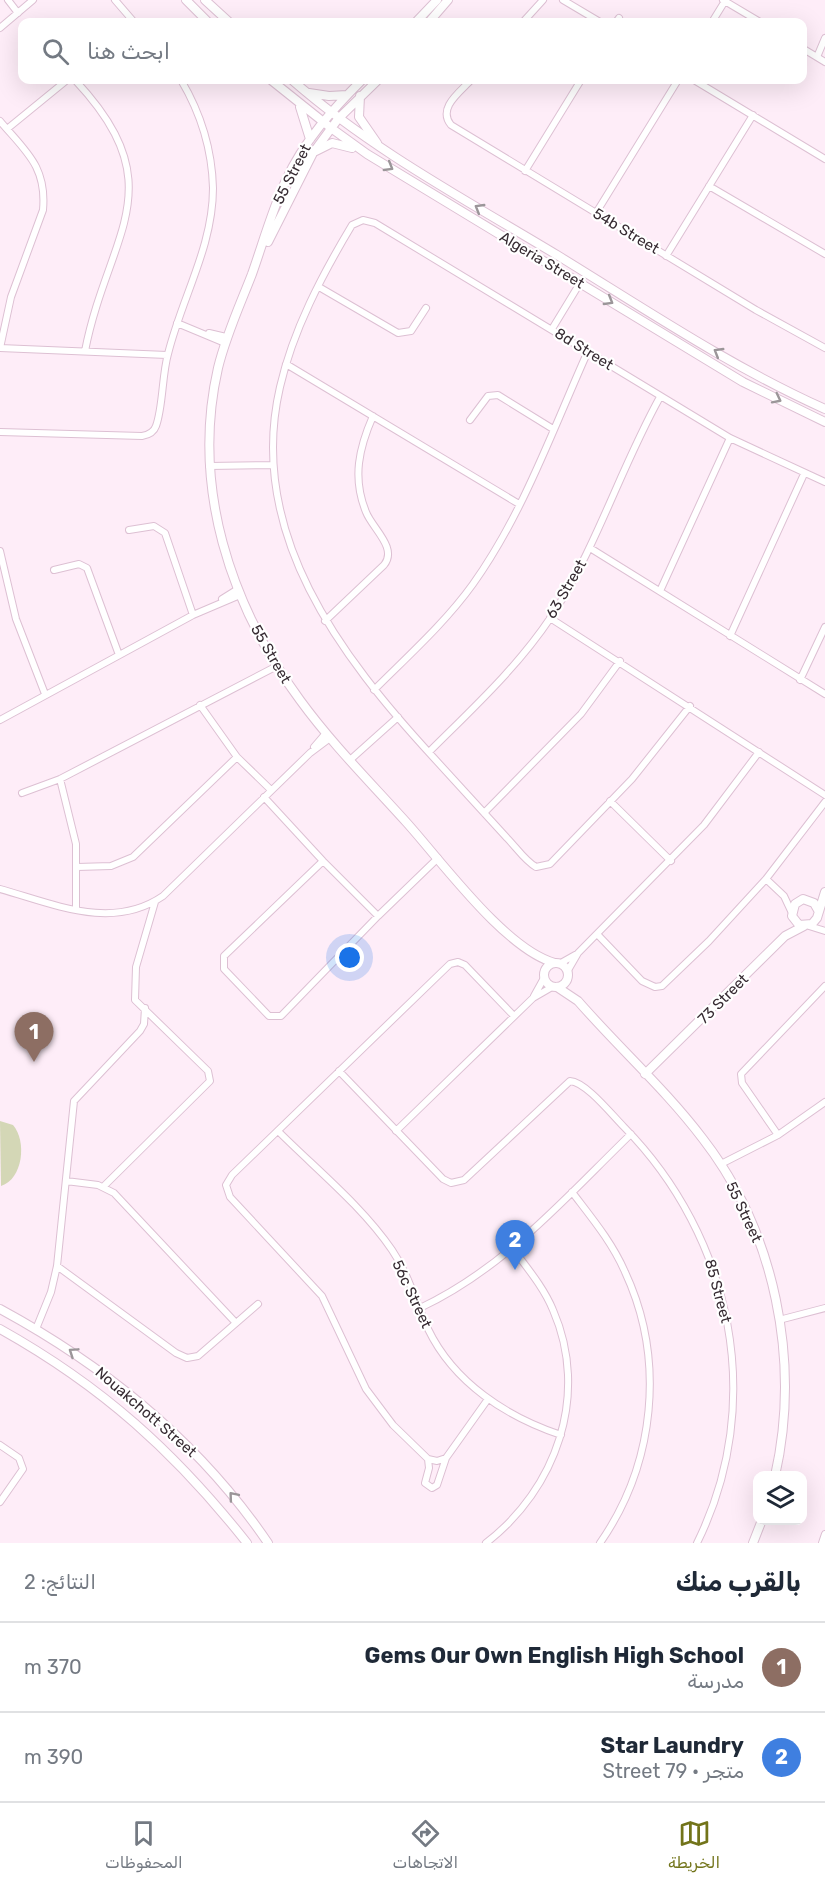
<!DOCTYPE html>
<html lang="ar">
<head>
<meta charset="utf-8">
<style>
	:root { --surface:#fff; --page:#f2f2f3; --text:#1f2937; --muted:#747a83; --line:#e0e1e3; --accent:#72741a }
	body { margin:0; font-family:Rubik,Vazirmatn,sans-serif; background:var(--page); color:var(--text); direction:rtl }
	.controls { position:absolute; right:18px; bottom:18px; display:grid; overflow:hidden; border-radius:12px; box-shadow:0 6px 24px #0002 }
	.controls button { width:54px; height:54px; display:grid; place-items:center; padding:0; border:0; border-bottom:2px solid var(--line); background:var(--surface); color:var(--text); font:30px sans-serif }
	.you { position:absolute; left:350px; top:958px; width:21px; height:21px; margin:-15px; border:4px solid #fff; border-radius:50%; background:#1a73e8; box-shadow:0 0 0 9px #1a73e833 }
	.badge { display:grid; place-items:center; width:39px; height:39px; border-radius:50%; background:var(--accent); color:#fff; font-size:20px; font-weight:700 }
	.pin { position:absolute; translate:-50% -50px; filter:drop-shadow(0 2px 3px #0008) }
	.pin::after { content:''; position:absolute; top:32px; width:21px; height:18px; background:inherit; clip-path:polygon(0 0,100% 0,50% 100%) }
	.list { margin:0; padding:0; list-style:none }
	h2 { display:flex; justify-content:space-between; align-items:center; height:78px; margin:0; padding:0 24px; font-size:26px }
	h2 small { font-size:20px; font-weight:400; color:var(--muted) }
	.list li { display:grid; grid-template-columns:39px 1fr auto; gap:18px; align-items:center; box-sizing:border-box; height:90px; padding:0 24px; border-top:2px solid var(--line) }
	.list b { display:block; font-size:22px; white-space:nowrap }
	.list p { margin:0; font-size:20px; white-space:nowrap; color:var(--muted) }
	.list em { font-size:20px; font-style:normal; color:var(--muted) }
	.icon { flex:none; width:33px; height:33px; fill:none; stroke:currentColor; stroke-width:2; stroke-linecap:round; stroke-linejoin:round }
	.map { position:relative; flex:none; width:825px; height:1543px; overflow:hidden; direction:ltr }
	.search { position:absolute; background:var(--surface); box-shadow:0 6px 24px #0002; left:18px; right:18px; top:18px; height:66px; display:flex; align-items:center; gap:15px; box-sizing:border-box; padding:0 21px; border-radius:12px; color:var(--muted); font-size:22px }
	.sheet { height:258px; background:var(--surface) }
	nav { display:flex; justify-content:space-around; align-items:center; box-sizing:border-box; height:84px; border-top:2px solid var(--line); background:var(--surface); font-size:16px; color:var(--muted) }
	nav a { display:grid; justify-items:center; gap:3px }
	nav .on { color:var(--accent) }
	.map>svg:first-child { display:block }
	.garden { fill:#d4d7b6 }
	.lines { fill:none; stroke-linecap:round; stroke-linejoin:round }
	.street-casing { stroke:#ddc0d3; stroke-width:8 }
	.secondary-casing { stroke:#ddc0d3; stroke-width:10 }
	.street { stroke:#fff; stroke-width:6 }
	.secondary { stroke:#fff; stroke-width:8 }
	.oneway { stroke:#9b9699 }
	.labels { text-anchor:middle; stroke-width:4.5; stroke-linejoin:round; paint-order:stroke }
	.street-label { font-size:15px; fill:#372c33; stroke:#fff }
</style>
</head>
<body>
<div class="map">
<svg width="825" height="1543" viewBox="0 0 825 1543">
	<rect width="100%" height="100%" fill="#feedf8"/>
	<path class="garden" d="M 0,1121 L 13,1125 C 27,1141 23,1179 1,1186 Z"/>
	<g class="lines">
		<g class="street-casing">
			<path id="street" d="M 8,0 L 18,13
				M 115,0 L 134,22
				M 563,0 L 600,22
				M 723,0 L 760,22
				M 523,22 L 543,0
				M 616,22 L 619,18
				M 712,22 L 725,1
				M 0,28 L 33,0
				M 802,48 L 825,62
				M 817,57 L 825,38
				M 75,80 C 176,188 108,233 85,351
				M 471,80 C 460,92 437,108 451,125 L 756,310 L 825,348
				M 694,80 L 825,159
				M 0,121 C 25,151 47,166 43,210 L 11,297 L 0,348 L 167,355
				M 7,129 L 67,80
				M 525,171 L 581,80
				M 709,186 L 825,254
				M 596,213 L 678,80
				M 666,256 L 753,115
				M 319,287 L 398,333 L 411,331 L 426,308
				M 177,323 L 225,343
				M 552,329 L 580,283
				M 209,333 L 226,337
				M 286,364 L 519,504
				M 470,420 L 488,396 L 498,395 L 553,429
				M 0,432 L 142,436 C 148,435 154,432 156,426 C 163,407 162,375 168,354 C 182,297 213,247 213,188 C 212,150 200,112 181,80
				M 209,466 L 273,465
				M 129,530 L 154,526 L 165,533 L 193,615
				M 590,548 L 825,694
				M 0,551 L 16,619 L 45,694
				M 54,570 L 79,564 L 87,568 L 119,655
				M 660,591 L 730,438
				M 222,599 L 238,589
				M 550,618 L 825,795
				M 325,621 L 384,565 C 398,548 372,528 366,512 C 352,478 359,448 373,416
				M 730,636 L 804,474
				M 800,680 L 825,627
				M 374,690 C 408,656 445,623 473,584 C 523,514 553,429 588,351
				M 200,705 L 237,757 L 271,790
				M 690,706 L 632,779 L 550,864 L 536,867 C 525,861 516,847 507,838 C 482,811 458,784 433,757 C 341,657 246,533 280,387 C 293,330 322,275 352,225 L 363,220 L 375,223 L 730,438 L 825,482
				M 0,720 L 193,615 L 240,595
				M 314,747 L 326,733
				M 429,752 C 471,710 517,668 551,617 C 596,549 620,469 660,397
				M 350,760 L 398,717
				M 60,779 L 76,844 L 76,910
				M 22,793 L 60,779 L 277,666
				M 264,797 L 323,861 L 378,916
				M 610,801 L 671,861
				M 484,813 L 581,714 L 620,661
				M 323,861 L 224,956 L 224,969 L 269,1016 L 281,1016 L 378,916 L 438,858
				M 77,867 L 111,866 L 133,857 L 237,757
				M 766,879 L 784,896 L 792,913
				M 0,889 C 54,904 112,931 163,896 L 310,753 L 330,738
				M 809,926 L 825,931
				M 597,934 L 642,981 L 655,987 L 662,986 L 709,941 L 766,879 L 825,802
				M 559,964 L 575,955
				M 567,972 L 578,953 L 704,825 L 759,752
				M 534,996 L 544,978
				M 339,1071 L 443,1179 L 451,1183 L 464,1180 L 570,1081 C 586,1082 612,1115 624,1127 C 732,1237 767,1402 697,1543
				M 278,1131 C 316,1169 362,1206 392,1250 C 409,1275 416,1303 428,1329 C 454,1383 507,1417 561,1435
				M 396,1131 L 533,998 L 552,987
				M 778,1135 L 742,1083 L 741,1074 L 825,986
				M 721,1164 L 778,1135 L 825,1102
				M 66,1181 L 98,1185 L 114,1193 L 236,1323
				M 104,1186 L 210,1081 L 208,1071 L 135,1000 L 136,967 L 155,902
				M 572,1192 C 591,1217 612,1242 625,1272 C 666,1360 655,1464 600,1543
				M 57,1266 L 176,1353 L 187,1358 L 198,1356 L 258,1304
				M 420,1308 C 505,1268 564,1199 631,1134
				M 779,1320 L 825,1308
				M 36,1329 L 51,1292 L 57,1266 L 74,1101 L 140,1031 L 144,1024 L 145,1008
				M 0,1445 L 19,1458 L 23,1469 L 0,1502
				M 446,1458 L 437,1461 L 428,1459 L 393,1425 L 366,1389 L 322,1296 L 230,1197 L 226,1185 L 232,1175 L 450,964 L 458,962 L 465,965 L 514,1016
				M 428,1459 L 429,1468 L 425,1483 L 432,1488 L 437,1485 L 446,1458 L 488,1399
				M 486,1543 C 556,1489 590,1395 553,1310 C 544,1288 528,1269 513,1249
				M 822,1543 L 825,1534"/>
		</g>
		<g class="secondary-casing">
			<path id="secondary" d="M 186,0 L 208,22
				M 205,0 L 229,22
				M 416,22 L 437,0
				M 429,22 L 448,0
				M 271,80 L 331,128 L 367,154 L 743,382 L 825,422
				M 292,80 C 372,150 466,200 557,255 C 645,309 731,367 825,409
				M 362,80 C 332,110 304,141 286,180 C 272,210 263,243 252,274 C 240,305 226,335 218,368 C 191,486 230,605 300,700 C 332,744 371,783 407,823 C 442,862 506,950 555,963
				M 309,93 L 329,96 L 347,95
				M 360,96 L 359,117 L 377,143
				M 300,107 L 310,139
				M 316,151 L 332,143 L 352,148
				M 268,242 L 313,153 L 338,119 L 378,80
				M 818,910 L 814,903 L 803,899 L 795,904 L 792,916 L 799,925 L 812,924 L 817,918 L 825,892
				M544 975a12 12 0 1 1 24 0a12 12 0 1 1-24 0Z
				M 557,987 L 578,1001 C 619,1048 666,1090 703,1139 C 775,1232 801,1361 775,1476
				M 645,1074 L 785,936 L 804,926
				M 0,1309 C 105,1366 200,1443 268,1543
				M 0,1329 C 102,1386 175,1452 247,1543
				M 753,1543 L 762,1520"/>
		</g>
		<use href="#street" class="street"/>
		<use href="#secondary" class="secondary"/>
	</g>
	<defs><path id="oneway-chevron" d="M-2-3.5L2.5 0L-2 3.5" fill="none" stroke-width="1.6" stroke-linecap="round" stroke-linejoin="round" transform="scale(1.5)"/></defs>
	<g class="oneway">
		<use href="#oneway-chevron" transform="translate(389 167) rotate(31)"/>
		<use href="#oneway-chevron" transform="translate(479 208) rotate(-149)"/>
		<use href="#oneway-chevron" transform="translate(609 301) rotate(31)"/>
		<use href="#oneway-chevron" transform="translate(718 352) rotate(-149)"/>
		<use href="#oneway-chevron" transform="translate(777 399) rotate(27)"/>
		<use href="#oneway-chevron" transform="translate(73 1352) rotate(-146)"/>
		<use href="#oneway-chevron" transform="translate(233 1496) rotate(-130)"/>
	</g>
	<g class="labels">
		<g class="street-label">
			<text transform="translate(292 174) rotate(-63)" y="5">55 Street</text>
			<text transform="translate(626 231) rotate(31)" y="5">54b Street</text>
			<text transform="translate(542 260) rotate(31)" y="5">Algeria Street</text>
			<text transform="translate(584 349) rotate(32)" y="5">8d Street</text>
			<text transform="translate(566 589) rotate(-60)" y="5">63 Street</text>
			<text transform="translate(271 654) rotate(60)" y="5">55 Street</text>
			<text transform="translate(723 999) rotate(-45)" y="5">73 Street</text>
			<text transform="translate(744 1212) rotate(65)" y="5">55 Street</text>
			<text transform="translate(718 1291) rotate(75)" y="5">85 Street</text>
			<text transform="translate(412 1294) rotate(65)" y="5">56c Street</text>
			<text transform="translate(146 1412) rotate(41)" y="5">Nouakchott Street</text>
		</g>
	</g>
</svg>
<div class="controls">
<button><svg class="icon" aria-label="layers" viewBox="0 0 24 24"><path d="M12 4l9 5-9 5-9-5zM3 14l9 5 9-5"/></svg></button>
</div>
<div class="you"></div>
<div class="pin badge" style="left:34px;top:1062px;background:#8d6e63">1</div>
<div class="pin badge" style="left:515px;top:1270px;background:#3f7fe0">2</div>
<div class="search"><svg class="icon" aria-label="search" viewBox="0 0 24 24"><circle cx="10" cy="10" r="6"/><path d="M15 15l6 6"/></svg>ابحث هنا</div>
</div>
<section class="sheet">
<h2>بالقرب منك<small>النتائج: 2</small></h2>
<ul class="list">
<li><span class="badge" style="background:#8d6e63">1</span><div><b>Gems Our Own English High School</b><p>مدرسة</p></div><em>370 m</em></li>
<li><span class="badge" style="background:#3f7fe0">2</span><div><b>Star Laundry</b><p>متجر · 79 Street</p></div><em>390 m</em></li>
</ul>
</section>
<nav>
<a class="on"><svg class="icon" aria-label="map" viewBox="0 0 24 24"><path d="M3 6l6-2 6 2 6-2v14l-6 2-6-2-6 2zM9 4v14M15 6v14"/></svg>الخريطة</a>
<a><svg class="icon" aria-label="directions" viewBox="0 0 24 24"><path d="M12 3l9 9-9 9-9-9zM9 14v-3h6M13 9l2 2-2 2"/></svg>الاتجاهات</a>
<a><svg class="icon" aria-label="saved" viewBox="0 0 24 24"><path d="M7 4h10v16l-5-4-5 4z"/></svg>المحفوظات</a>
</nav>
</body>
</html>
